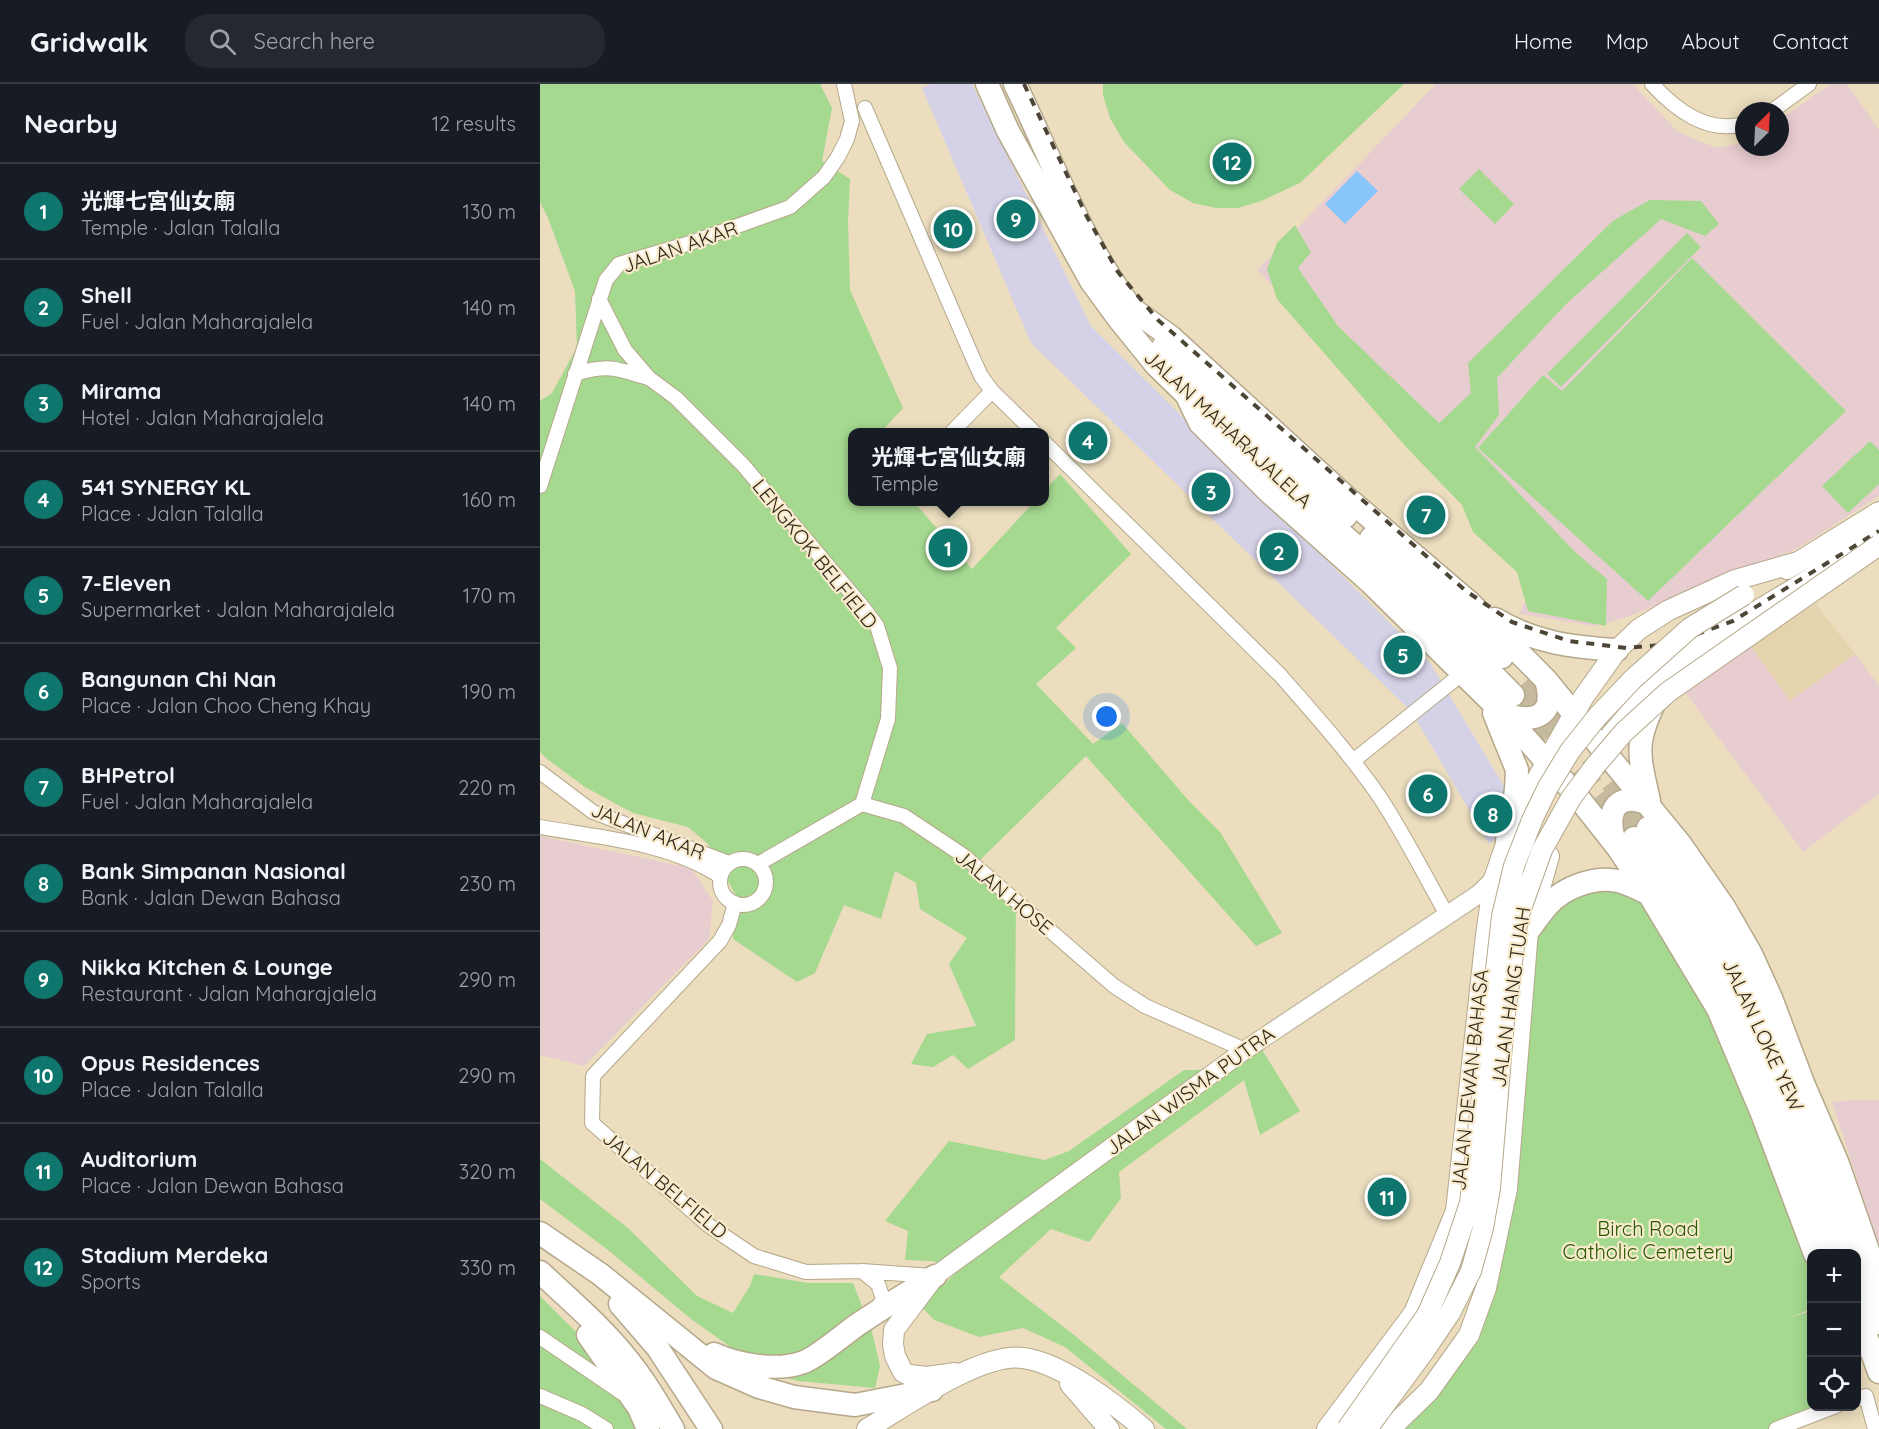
<!DOCTYPE html>
<html lang="en">
<head>
<meta charset="utf-8">
<style>
	:root { --surface:#171b24; --page:#242831; --text:#f1f3f6; --muted:#9ea1a6; --line:#363941; --accent:#0f766e }
	body { margin:0; font-family:Quicksand,"Noto Sans SC",sans-serif; background:var(--page); color:var(--text) }
	.controls { position:absolute; right:18px; bottom:18px; display:grid; overflow:hidden; border-radius:12px; box-shadow:0 3px 15px #0003 }
	.controls button { width:54px; height:54px; display:grid; place-items:center; padding:0; border:0; border-bottom:2px solid var(--line); background:var(--surface); color:var(--text); font:30px sans-serif }
	.compass { position:absolute; left:1195px; top:18px; width:54px; height:54px; border-radius:50%; background:var(--surface); box-shadow:0 3px 15px #0003; rotate:24deg }
	.you { position:absolute; left:567px; top:633px; width:21px; height:21px; margin:-15px; border:4px solid #fff; border-radius:50%; background:#1a73e8; box-shadow:0 0 0 9px #1a73e833 }
	.badge { display:grid; place-items:center; width:39px; height:39px; border-radius:50%; background:var(--accent); color:#fff; font-size:20px; font-weight:700 }
	.pin { position:absolute; translate:-50% -50%; border:3px solid #fff; box-shadow:0 2px 6px #0006 }
	.popup { position:absolute; left:308px; top:344px; width:201px; height:78px; box-sizing:border-box; display:grid; place-content:center; border-radius:12px; background:var(--surface); filter:drop-shadow(0 2px 4px #0005); font-size:20px; white-space:nowrap; color:var(--muted) }
	.popup b { font-size:22px; color:var(--text) }
	.popup::after { content:''; position:absolute; left:50%; top:100%; margin-left:-12px; border:12px solid transparent; border-top-color:var(--surface) }
	.list { margin:0; padding:0; list-style:none }
	h2 { display:flex; justify-content:space-between; align-items:center; height:78px; margin:0; padding:0 24px; font-size:26px }
	h2 small { font-size:20px; font-weight:400; color:var(--muted) }
	.list li { display:grid; grid-template-columns:39px 1fr auto; gap:18px; align-items:center; box-sizing:border-box; height:96px; padding:0 24px; border-top:2px solid var(--line) }
	.list b { display:block; font-size:22px; white-space:nowrap }
	.list p { margin:0; font-size:20px; white-space:nowrap; color:var(--muted) }
	.list em { font-size:20px; font-style:normal; color:var(--muted) }
	.icon { flex:none; width:33px; height:33px; fill:none; stroke:currentColor; stroke-width:2; stroke-linecap:round; stroke-linejoin:round }
	.map { position:relative; flex:none; width:1339px; height:1345px; overflow:hidden }
	header { display:flex; align-items:center; gap:36px; box-sizing:border-box; height:84px; padding:0 30px; background:var(--surface); border-bottom:2px solid var(--line) }
	header strong { font-size:28px }
	nav { display:flex; gap:33px; margin-inline-start:auto; font-size:21px }
	.search { width:420px; height:54px; background:var(--page); display:flex; align-items:center; gap:15px; box-sizing:border-box; padding:0 21px; border-radius:24px; color:var(--muted); font-size:22px }
	main { display:flex }
	aside { flex:1; background:var(--surface) }
	.map>svg:first-child { display:block }
	.commercial { fill:#d5d1e7 }
	.built { fill:#e4d3ad }
	.education { fill:#e8cdd0 }
	.green { fill:#a5d990 }
	.water { fill:#87c5fb }
	.lines { fill:none; stroke-linecap:round; stroke-linejoin:round }
	.trunk-tunnel { stroke:#c5b99e; stroke-width:22; stroke-dasharray:22 11; stroke-linecap:butt }
	.minor-casing { stroke:#b5a88b; stroke-width:16 }
	.tertiary-casing { stroke:#b5a88b; stroke-width:20 }
	.secondary-casing { stroke:#b5a88b; stroke-width:22 }
	.primary-casing { stroke:#b5a88b; stroke-width:25 }
	.trunk-casing { stroke:#b5a88b; stroke-width:25 }
	.minor { stroke:#fff; stroke-width:14 }
	.tertiary { stroke:#fff; stroke-width:18 }
	.secondary { stroke:#fff; stroke-width:20 }
	.primary { stroke:#fff; stroke-width:22 }
	.trunk { stroke:#fff; stroke-width:22 }
	.rail { stroke:#4d4637; stroke-width:4; stroke-dasharray:8 8; stroke-linecap:butt }
	.secondary-bridge-casing { stroke:#b5a88b; stroke-width:22; stroke-linecap:butt }
	.secondary-bridge { stroke:#fff; stroke-width:20 }
	.labels { text-anchor:middle; stroke-width:4.5; stroke-linejoin:round; paint-order:stroke }
	.street-label { font-size:20px; fill:#2f2a1e; stroke:#f8eacb }
	.park-label { font-size:20px; fill:#265a03; stroke:#f8eacb }
</style>
</head>
<body>
<header>
<strong>Gridwalk</strong>
<div class="search"><svg class="icon" aria-label="search" viewBox="0 0 24 24"><circle cx="10" cy="10" r="6"/><path d="M15 15l6 6"/></svg>Search here</div>
<nav><a>Home</a><a>Map</a><a>About</a><a>Contact</a></nav>
</header>
<main>
<aside>
<h2>Nearby<small>12 results</small></h2>
<ul class="list">
<li><span class="badge">1</span><div><b>光輝七宮仙女廟</b><p>Temple · Jalan Talalla</p></div><em>130 m</em></li>
<li><span class="badge">2</span><div><b>Shell</b><p>Fuel · Jalan Maharajalela</p></div><em>140 m</em></li>
<li><span class="badge">3</span><div><b>Mirama</b><p>Hotel · Jalan Maharajalela</p></div><em>140 m</em></li>
<li><span class="badge">4</span><div><b>541 SYNERGY KL</b><p>Place · Jalan Talalla</p></div><em>160 m</em></li>
<li><span class="badge">5</span><div><b>7-Eleven</b><p>Supermarket · Jalan Maharajalela</p></div><em>170 m</em></li>
<li><span class="badge">6</span><div><b>Bangunan Chi Nan</b><p>Place · Jalan Choo Cheng Khay</p></div><em>190 m</em></li>
<li><span class="badge">7</span><div><b>BHPetrol</b><p>Fuel · Jalan Maharajalela</p></div><em>220 m</em></li>
<li><span class="badge">8</span><div><b>Bank Simpanan Nasional</b><p>Bank · Jalan Dewan Bahasa</p></div><em>230 m</em></li>
<li><span class="badge">9</span><div><b>Nikka Kitchen &amp; Lounge</b><p>Restaurant · Jalan Maharajalela</p></div><em>290 m</em></li>
<li><span class="badge">10</span><div><b>Opus Residences</b><p>Place · Jalan Talalla</p></div><em>290 m</em></li>
<li><span class="badge">11</span><div><b>Auditorium</b><p>Place · Jalan Dewan Bahasa</p></div><em>320 m</em></li>
<li><span class="badge">12</span><div><b>Stadium Merdeka</b><p>Sports</p></div><em>330 m</em></li>
</ul>
</aside>
<div class="map">
<svg width="1339" height="1345" viewBox="0 0 1339 1345">
	<rect width="100%" height="100%" fill="#ebddbe"/>
	<path class="commercial" d="M 391,0 L 432,0 L 551,242 L 890,579 L 965,704 L 965,747 L 949,760 L 871,627 L 491,259 L 382,4 Z"/>
	<path class="built" d="M 1276,520 L 1315,570 L 1250,617 L 1209,560 Z"/>
	<path class="education" d="M 896,0 L 1093,0 L 1138,48 L 1177,64 L 1204,59 L 1204,63 L 1240,63 L 1240,35 L 1291,0 L 1307,0 L 1339,46 L 1339,412 L 1258,464 L 1087,533 L 1056,542 L 979,530 L 999,489 L 887,361 L 717,186 Z
		M 1209,560 L 1250,617 L 1315,570 L 1339,602 L 1339,710 L 1263,768 L 1145,608 Z
		M 0,752 L 151,784 L 173,817 L 169,855 L 44,982 L 0,971 Z
		M 1339,1016 L 1339,1165 L 1292,1017 Z"/>
	<path class="green" d="M 0,0 L 280,0 L 292,24 L 282,77 L 310,95 L 308,137 L 310,206 L 363,324 L 341,348 L 312,348 L 312,418 L 374,418 L 432,485 L 494,418 L 504,418 L 504,407 L 520,390 L 591,470 L 516,544 L 536,564 L 496,600 L 553,660 L 582,639 L 649,717 L 680,748 L 742,849 L 716,862 L 546,672 L 440,776 L 476,810 L 475,956 L 428,985 L 413,971 L 393,983 L 371,980 L 387,950 L 436,942 L 409,880 L 427,854 L 380,825 L 376,799 L 355,787 L 341,835 L 304,821 L 275,889 L 257,898 L 193,855 L 195,810 L 168,760 L 148,743 L 93,729 L 45,703 L 6,674 L 0,668 L 0,317 L 12,309 L 37,263 L 35,207 L 8,134 L 0,118 Z
		M 563,0 L 864,0 L 760,99 L 721,117 L 698,124 L 676,124 L 653,119 L 630,106 L 584,58 L 570,34 L 563,11 Z
		M 939,85 L 974,120 L 955,140 L 919,105 Z
		M 1110,116 L 1161,117 L 1179,140 L 1165,152 L 1121,135 L 1025,221 L 957,294 L 959,331 L 935,363 L 1035,468 L 1067,495 L 1066,542 L 988,527 L 977,488 L 933,448 L 922,421 L 867,364 L 737,215 L 727,185 L 737,159 L 755,141 L 771,168 L 758,184 L 798,242 L 899,339 L 931,309 L 928,279 L 1074,136 Z
		M 1147,149 L 1161,163 L 1021,303 L 1007,290 Z
		M 1152,174 L 1306,327 L 1108,517 L 938,364 L 1003,291 L 1022,307 Z
		M 1330,357 L 1339,366 L 1339,400 L 1308,429 L 1282,402 Z
		M 1041,801 L 1109,810 L 1164,907 L 1272,1170 L 1271,1225 L 1249,1234 L 1271,1227 L 1272,1322 L 1296,1323 L 1233,1345 L 852,1345 L 929,1251 L 952,1183 L 996,846 Z
		M 713,951 L 760,1027 L 720,1051 L 704,996 L 579,1088 L 581,1114 L 549,1158 L 511,1145 L 459,1193 L 534,1251 L 647,1345 L 626,1345 L 525,1263 L 483,1244 L 439,1253 L 394,1236 L 380,1221 L 416,1189 L 393,1177 L 365,1176 L 368,1147 L 345,1137 L 409,1057 L 505,1076 L 529,1067 L 644,986 L 661,986 Z
		M 0,1075 L 88,1144 L 157,1212 L 193,1229 L 210,1202 L 214,1190 L 268,1199 L 313,1199 L 332,1248 L 340,1282 L 335,1304 L 258,1297 L 227,1289 L 151,1235 L 68,1166 L 0,1115 Z
		M 0,1212 L 35,1247 L 99,1341 L 99,1345 L 0,1345 Z"/>
	<path class="water" d="M 817,87 L 838,107 L 805,140 L 785,120 Z"/>
	<g class="lines">
		<path class="trunk-tunnel" d="M 986,597 L 1047,667 L 1108,744
			M 973,611 L 1035,680 L 1094,754"/>
		<g class="minor-casing">
			<path id="minor" d="M 1112,0 C 1136,26 1167,50 1204,40
				M 325,24 L 432,272 L 441,292 L 452,307
				M 1232,27 L 1269,0
				M 59,215 L 85,266 L 109,294 L 136,314 L 203,381 L 322,522 L 337,542 L 350,584 L 348,635 L 322,720
				M 35,290 C 67,280 77,284 108,294
				M 412,348 L 452,307 L 494,348
				M 504,358 L 740,591 C 775,631 811,671 841,715 C 865,752 885,792 907,831
				M 0,402 L 66,196 L 79,180 L 150,159 L 250,123 L 284,93 L 298,73 L 307,55 L 312,37 L 304,0
				M 813,677 L 923,589
				M 0,688 L 53,728 L 189,779
				M 0,743 C 61,754 127,758 180,792
				M180 798a23 23 0 1 1 46 0a23 23 0 1 1-46 0Z
				M 218,780 L 322,720 L 364,732 L 424,772 L 574,902 L 605,922 L 705,966
				M 195,819 L 189,841 L 180,857 L 53,992 L 52,1039 L 168,1141 L 214,1172 L 266,1188 L 322,1187 L 392,1192
				M 322,1187 L 338,1200 L 343,1215 L 336,1226
				M 0,1253 L 82,1309
				M 0,1312 L 42,1330 L 66,1345
				M 1316,1315 L 1326,1312 L 1335,1345
				M 1236,1345 L 1296,1322"/>
		</g>
		<g class="tertiary-casing">
			<path id="tertiary" d="M 395,1192 L 705,966 L 939,810 L 954,795"/>
		</g>
		<g class="secondary-casing">
			<path id="secondary" d="M 1247,485 L 1339,428
				M 1070,652 L 1100,617 L 1160,561 L 1257,503 L 1339,449
				M 393,1194 L 354,1246 L 353,1260 L 355,1272 L 363,1288 L 369,1291 L 387,1293 L 415,1289
				M 530,1300 L 569,1345
				M 327,1345 C 364,1323 441,1268 483,1274 C 522,1279 575,1320 604,1345
				M 787,1345 L 874,1229 L 916,1127 L 946,851 L 954,795 L 967,757 L 996,697 L 1043,614 L 1077,566 L 1099,545 L 1129,526 L 1195,496 L 1258,478
				M 850,1345 L 889,1307 L 929,1251 L 946,1204 L 967,1105 L 988,847 L 1009,772"/>
		</g>
		<g class="primary-casing">
			<path id="primary" d="M 0,1149 L 60,1190 L 176,1284 L 219,1303 L 254,1313 L 315,1321 L 392,1306
				M 0,1188 C 30,1216 62,1243 88,1276 C 105,1297 119,1321 133,1345
				M 80,1220 L 117,1263 L 171,1345
				M 48,1251 L 99,1324 L 108,1345
				M 174,1270 C 199,1281 237,1288 264,1278 C 279,1272 303,1251 317,1241 C 342,1224 369,1208 395,1192"/>
		</g>
		<g class="trunk-casing">
			<path id="trunk" d="M 447,0 L 468,47 L 551,197 L 578,234 L 616,281 L 658,322
				M 475,0 C 513,78 545,168 600,235
				M 591,224 L 631,253 L 806,413 L 929,518 L 1006,596 L 1141,761 L 1184,823 L 1211,870 L 1231,914 L 1263,999 L 1298,1080 L 1339,1198
				M 623,263 C 679,325 743,378 806,432
				M 647,312 L 660,339 L 728,407 L 830,498 L 964,630 L 1037,712 L 1078,764 L 1109,810 L 1178,925 L 1223,1032 L 1275,1170
				M 715,374 L 891,528 L 973,611
				M 831,454 L 896,511 L 962,573
				M 955,535 C 995,559 1032,563 1077,566
				M 954,629 L 977,686 L 976,706 L 967,757
				M 964,630 C 996,640 1016,632 1006,596
				M 1109,717 C 1105,697 1097,672 1102,652 C 1107,630 1120,608 1131,587
				M 1108,744 C 1121,764 1136,783 1149,804 C 1218,916 1267,1041 1312,1165
				M 1094,754 C 1116,786 1139,818 1158,853 C 1215,953 1254,1063 1296,1170
				M 1076,760 C 1070,746 1066,717 1090,716 C 1096,715 1103,718 1109,720
				M 988,847 C 994,839 1001,829 1008,821 C 1024,803 1055,792 1078,797 C 1089,800 1099,805 1109,810
				M 1318,1180 L 1339,1239
				M 1316,1224 L 1339,1288"/>
		</g>
		<use href="#minor" class="minor"/>
		<use href="#tertiary" class="tertiary"/>
		<use href="#secondary" class="secondary"/>
		<use href="#primary" class="primary"/>
		<use href="#trunk" class="trunk"/>
		<path class="rail" d="M 484,0 L 546,131 L 578,188 L 618,236 L 926,507 L 972,538 L 1029,557 L 1086,564 L 1120,561 L 1146,554 L 1193,537 L 1339,447"/>
		<g class="secondary-bridge-casing">
			<path id="secondary-bridge" d="M 807,1345 L 887,1231 L 910,1179 L 930,1119 L 962,832 L 974,782 L 993,734 L 1008,703 L 1030,667 L 1057,633 L 1093,595 L 1150,544 L 1204,511
				M 827,1345 L 885,1266 L 910,1229 L 931,1187 L 943,1144 L 950,1104 L 964,937 L 978,833 L 1002,766 L 1031,714 L 1055,682 L 1084,648 L 1128,608 L 1339,461"/>
		</g>
		<use href="#secondary-bridge" class="secondary-bridge"/>
	</g>
	<g class="labels">
		<g class="street-label">
			<text transform="translate(140 163) rotate(-19)" y="7">JALAN AKAR</text>
			<text transform="translate(688 345) rotate(43)" y="7">JALAN MAHARAJALELA</text>
			<text transform="translate(275 470) rotate(51)" y="7">LENGKOK BELFIELD</text>
			<text transform="translate(108 747) rotate(22)" y="7">JALAN AKAR</text>
			<text transform="translate(464 808) rotate(40)" y="7">JALAN HOSE</text>
			<text transform="translate(971 913) rotate(-82)" y="7">JALAN HANG TUAH</text>
			<text transform="translate(1223 951) rotate(65)" y="7">JALAN LOKE YEW</text>
			<text transform="translate(930 996) rotate(-84)" y="7">JALAN DEWAN BAHASA</text>
			<text transform="translate(650 1007) rotate(-36)" y="7">JALAN WISMA PUTRA</text>
			<text transform="translate(125 1101) rotate(40)" y="7">JALAN BELFIELD</text>
		</g>
		<g class="park-label">
			<text x="1108" y="1152">Birch Road<tspan x="1108" dy="23">Catholic Cemetery</tspan></text>
		</g>
	</g>
</svg>
<div class="controls">
<button>+</button>
<button>−</button>
<button><svg class="icon" aria-label="locate" viewBox="0 0 24 24"><circle cx="12" cy="12" r="6"/><path d="M12 2v4M12 18v4M2 12h4M18 12h4"/></svg></button>
</div>
<svg class="compass" viewBox="-18 -18 36 36"><path d="M0-13l5 13h-10z" fill="#e53935"/><path d="M0 13l5-13h-10z" fill="#9ea1a6"/></svg>
<div class="you"></div>
<div class="pin badge" style="left:408px;top:464px">1</div>
<div class="popup"><b>光輝七宮仙女廟</b>Temple</div>
<div class="pin badge" style="left:739px;top:468px">2</div>
<div class="pin badge" style="left:671px;top:408px">3</div>
<div class="pin badge" style="left:548px;top:357px">4</div>
<div class="pin badge" style="left:863px;top:571px">5</div>
<div class="pin badge" style="left:888px;top:710px">6</div>
<div class="pin badge" style="left:886px;top:431px">7</div>
<div class="pin badge" style="left:953px;top:730px">8</div>
<div class="pin badge" style="left:476px;top:135px">9</div>
<div class="pin badge" style="left:413px;top:145px">10</div>
<div class="pin badge" style="left:847px;top:1113px">11</div>
<div class="pin badge" style="left:692px;top:78px">12</div>
</div>
</main>
</body>
</html>
